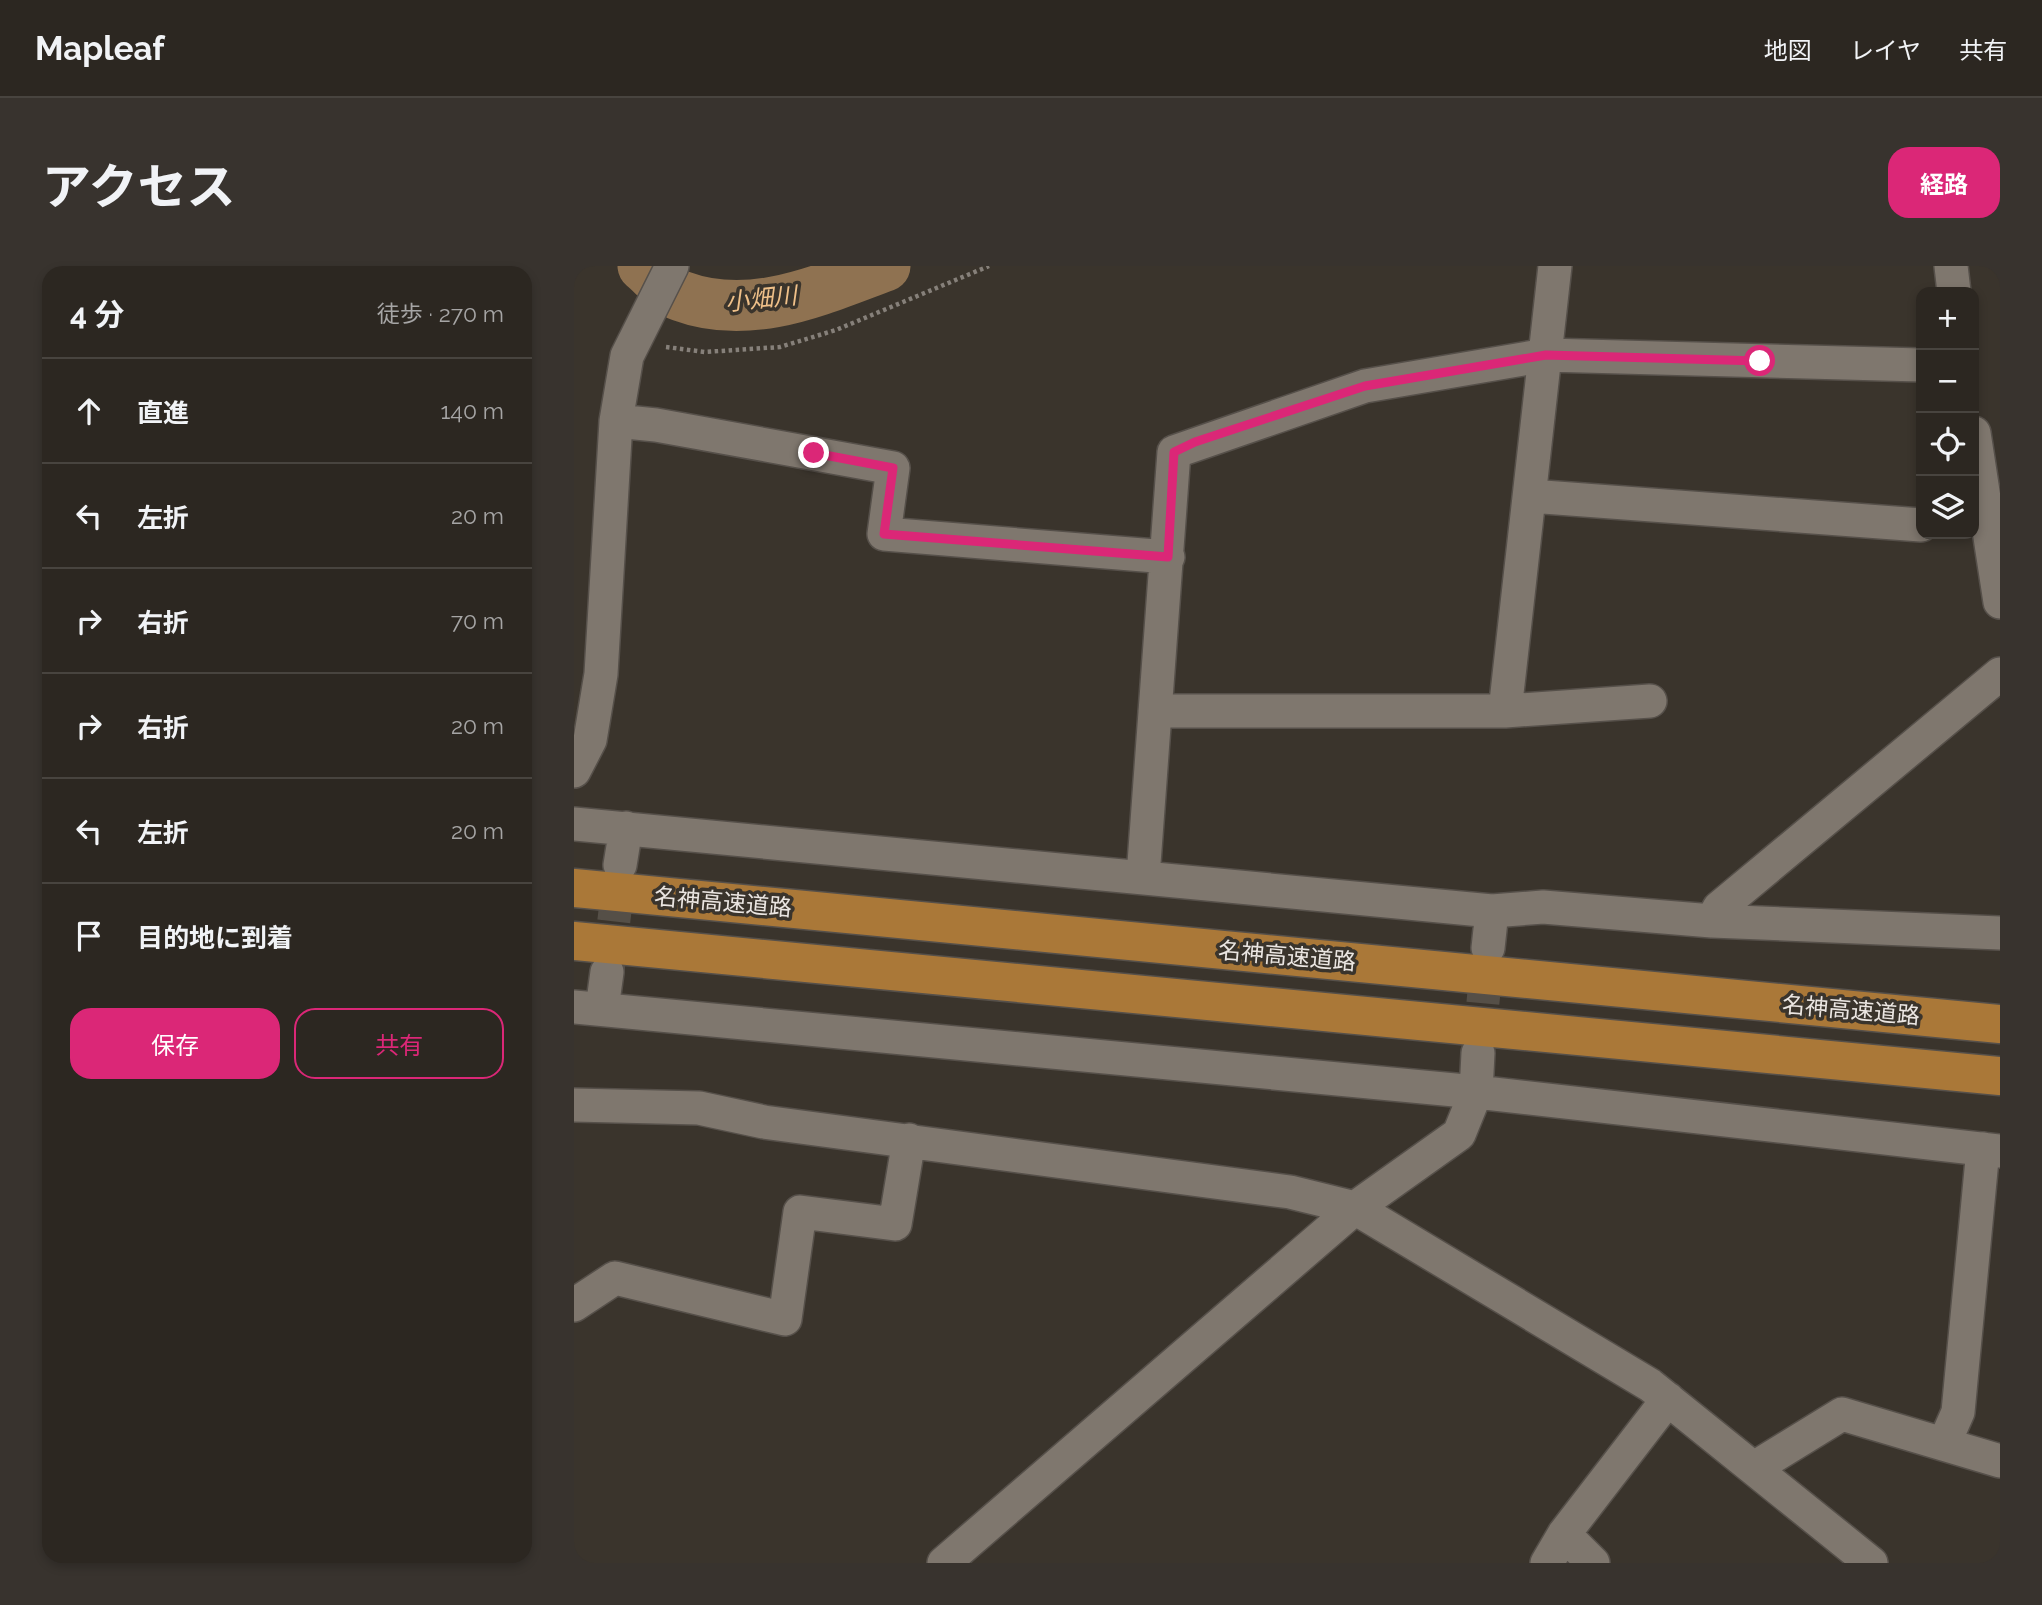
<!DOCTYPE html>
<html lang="ja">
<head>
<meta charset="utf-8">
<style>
	:root { --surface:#2c2721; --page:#38332e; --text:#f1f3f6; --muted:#a6a5a5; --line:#48443f; --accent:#db2777 }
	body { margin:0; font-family:Raleway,"Noto Sans JP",sans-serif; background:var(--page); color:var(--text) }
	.controls { position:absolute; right:21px; top:21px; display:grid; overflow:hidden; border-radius:14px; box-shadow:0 4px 10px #0003 }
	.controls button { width:63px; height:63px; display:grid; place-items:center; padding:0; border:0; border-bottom:2px solid var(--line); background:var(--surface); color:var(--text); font:35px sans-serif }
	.stop { position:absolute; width:21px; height:21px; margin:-16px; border:5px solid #db2777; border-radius:50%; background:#fff }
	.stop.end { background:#db2777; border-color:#fff; box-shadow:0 2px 7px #0008 }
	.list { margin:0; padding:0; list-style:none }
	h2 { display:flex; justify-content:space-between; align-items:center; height:91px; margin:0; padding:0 28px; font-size:30px }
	h2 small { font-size:23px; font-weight:400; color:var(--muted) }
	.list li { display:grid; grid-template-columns:46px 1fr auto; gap:21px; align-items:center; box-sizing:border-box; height:105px; padding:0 28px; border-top:2px solid var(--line) }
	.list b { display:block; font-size:26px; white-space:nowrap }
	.list em { font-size:23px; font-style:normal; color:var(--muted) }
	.actions { display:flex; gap:14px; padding:21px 28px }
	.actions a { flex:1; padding:16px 0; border:2px solid var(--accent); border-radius:21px; text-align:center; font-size:24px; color:var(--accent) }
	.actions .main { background:var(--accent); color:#fff }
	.icon { flex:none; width:38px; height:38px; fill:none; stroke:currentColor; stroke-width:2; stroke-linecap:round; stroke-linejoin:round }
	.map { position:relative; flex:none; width:1426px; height:1297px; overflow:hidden; border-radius:21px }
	header { display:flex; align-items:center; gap:42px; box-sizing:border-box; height:98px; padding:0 35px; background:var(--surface); border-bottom:2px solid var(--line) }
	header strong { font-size:33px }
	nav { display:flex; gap:38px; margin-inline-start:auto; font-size:24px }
	.intro { display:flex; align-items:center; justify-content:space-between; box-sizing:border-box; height:168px; padding:0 42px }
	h1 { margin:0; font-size:49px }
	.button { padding:18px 32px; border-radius:21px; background:var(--accent); color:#fff; font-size:24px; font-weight:700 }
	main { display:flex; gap:42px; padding:0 42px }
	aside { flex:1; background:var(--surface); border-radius:21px; box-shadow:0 4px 10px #0003 }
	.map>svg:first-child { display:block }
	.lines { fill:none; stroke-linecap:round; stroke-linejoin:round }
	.river { stroke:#8f7251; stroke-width:51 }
	.minor-tunnel { stroke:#554f47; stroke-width:33; stroke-dasharray:33 17; stroke-linecap:butt }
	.minor-casing { stroke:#56504a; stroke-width:36 }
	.highway-casing { stroke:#56504a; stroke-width:41 }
	.path { stroke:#86807a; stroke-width:4.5; stroke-dasharray:3.5 3.5; stroke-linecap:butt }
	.minor { stroke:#7f776e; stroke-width:33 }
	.highway { stroke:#aa7838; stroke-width:38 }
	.route { stroke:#db2777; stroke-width:9 }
	.labels { text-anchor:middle; stroke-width:7; stroke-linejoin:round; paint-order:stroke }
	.street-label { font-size:23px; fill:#ebe6e2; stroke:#3a342c }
	.water-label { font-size:24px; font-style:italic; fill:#efc089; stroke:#3a342c }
</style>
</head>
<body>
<header>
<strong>Mapleaf</strong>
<nav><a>地図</a><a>レイヤ</a><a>共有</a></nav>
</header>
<div class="intro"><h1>アクセス</h1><a class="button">経路</a></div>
<main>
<aside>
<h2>4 分<small>徒歩 · 270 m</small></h2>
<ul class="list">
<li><svg class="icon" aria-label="ahead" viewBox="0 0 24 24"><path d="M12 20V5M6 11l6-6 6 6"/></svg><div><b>直進</b></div><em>140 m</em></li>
<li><svg class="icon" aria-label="left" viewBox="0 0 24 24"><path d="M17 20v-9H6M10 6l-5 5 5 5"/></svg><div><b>左折</b></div><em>20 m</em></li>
<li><svg class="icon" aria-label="right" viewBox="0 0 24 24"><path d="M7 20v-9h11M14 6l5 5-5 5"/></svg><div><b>右折</b></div><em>70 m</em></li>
<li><svg class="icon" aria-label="right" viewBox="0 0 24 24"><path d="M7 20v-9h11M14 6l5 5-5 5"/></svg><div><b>右折</b></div><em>20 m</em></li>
<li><svg class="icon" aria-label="left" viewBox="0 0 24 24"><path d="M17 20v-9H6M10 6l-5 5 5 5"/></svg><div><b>左折</b></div><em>20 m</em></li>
<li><svg class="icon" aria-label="arrive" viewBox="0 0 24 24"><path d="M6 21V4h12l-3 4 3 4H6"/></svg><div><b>目的地に到着</b></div></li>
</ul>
<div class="actions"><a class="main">保存</a><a>共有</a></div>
</aside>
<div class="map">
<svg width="1426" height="1297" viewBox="0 0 1426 1297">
	<rect width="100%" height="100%" fill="#3a342c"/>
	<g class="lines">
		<path class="river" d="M 69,0 C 80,9 93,25 107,30 C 177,56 246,24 311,0"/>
		<path class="minor-tunnel" d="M 34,705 L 46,602
			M 904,787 L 914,685"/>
		<g class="minor-casing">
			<path id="minor" d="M 1377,0 L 1380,26
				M 42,155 L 82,159 L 319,202 L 310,268 L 594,291
				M 1400,167 L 1426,336
				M 956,230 L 1347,259
				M 581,445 L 931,445 L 981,0
				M 931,445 L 1076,435
				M 0,505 L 16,474 L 27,408 L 42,155 L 53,90 L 98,0
				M 0,558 L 918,645 L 969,641 L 1138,655 L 1426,667
				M 46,599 L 52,562
				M 569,611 L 600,186 L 791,120 L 972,89 L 1347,99
				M 1138,655 L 1145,642 L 1426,408
				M 914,682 L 918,645
				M 0,741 L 902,826 L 1426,885
				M 28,743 L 33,706
				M 0,839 L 125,842 L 190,856 L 716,926 L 781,942 L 1076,1119 L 1297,1297
				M 0,1039 L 41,1012 L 211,1053 L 226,946 L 321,958 L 335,874
				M 1370,1178 L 1384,1146 L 1409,883
				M 1180,1202 L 1268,1148 L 1426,1195
				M 990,1268 L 1019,1297
				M 370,1297 L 781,942 L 885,868 L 902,826 L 904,787
				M 973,1297 L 990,1268 L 1094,1133"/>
		</g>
		<g class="highway-casing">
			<path id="highway" d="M 0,622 L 1426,758
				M 0,675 L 1426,810"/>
		</g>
		<path class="path" d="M 92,81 L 131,86 L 206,81 L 262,64 L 415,0"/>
		<use href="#minor" class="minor"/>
		<use href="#highway" class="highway"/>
	</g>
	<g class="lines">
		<path class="route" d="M 240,187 L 319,202 L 310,268 L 594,291 L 600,186 L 621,176 L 791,120 L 972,89 L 1186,95"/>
	</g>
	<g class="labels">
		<g class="street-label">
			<text transform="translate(149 636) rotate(5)" y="8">名神高速道路</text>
			<text transform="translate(713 690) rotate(5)" y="8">名神高速道路</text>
			<text transform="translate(1277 744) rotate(5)" y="8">名神高速道路</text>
		</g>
		<g class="water-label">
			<text transform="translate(187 33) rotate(-6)" y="8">小畑川</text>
		</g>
	</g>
</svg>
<div class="controls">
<button>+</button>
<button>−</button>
<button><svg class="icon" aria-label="locate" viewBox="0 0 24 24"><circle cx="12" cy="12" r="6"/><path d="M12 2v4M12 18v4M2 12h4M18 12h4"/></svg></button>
<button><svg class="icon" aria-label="layers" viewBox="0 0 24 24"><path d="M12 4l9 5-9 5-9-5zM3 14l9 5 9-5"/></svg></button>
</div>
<div class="stop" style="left:1186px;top:95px"></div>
<div class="stop end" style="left:240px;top:187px"></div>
</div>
</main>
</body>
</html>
